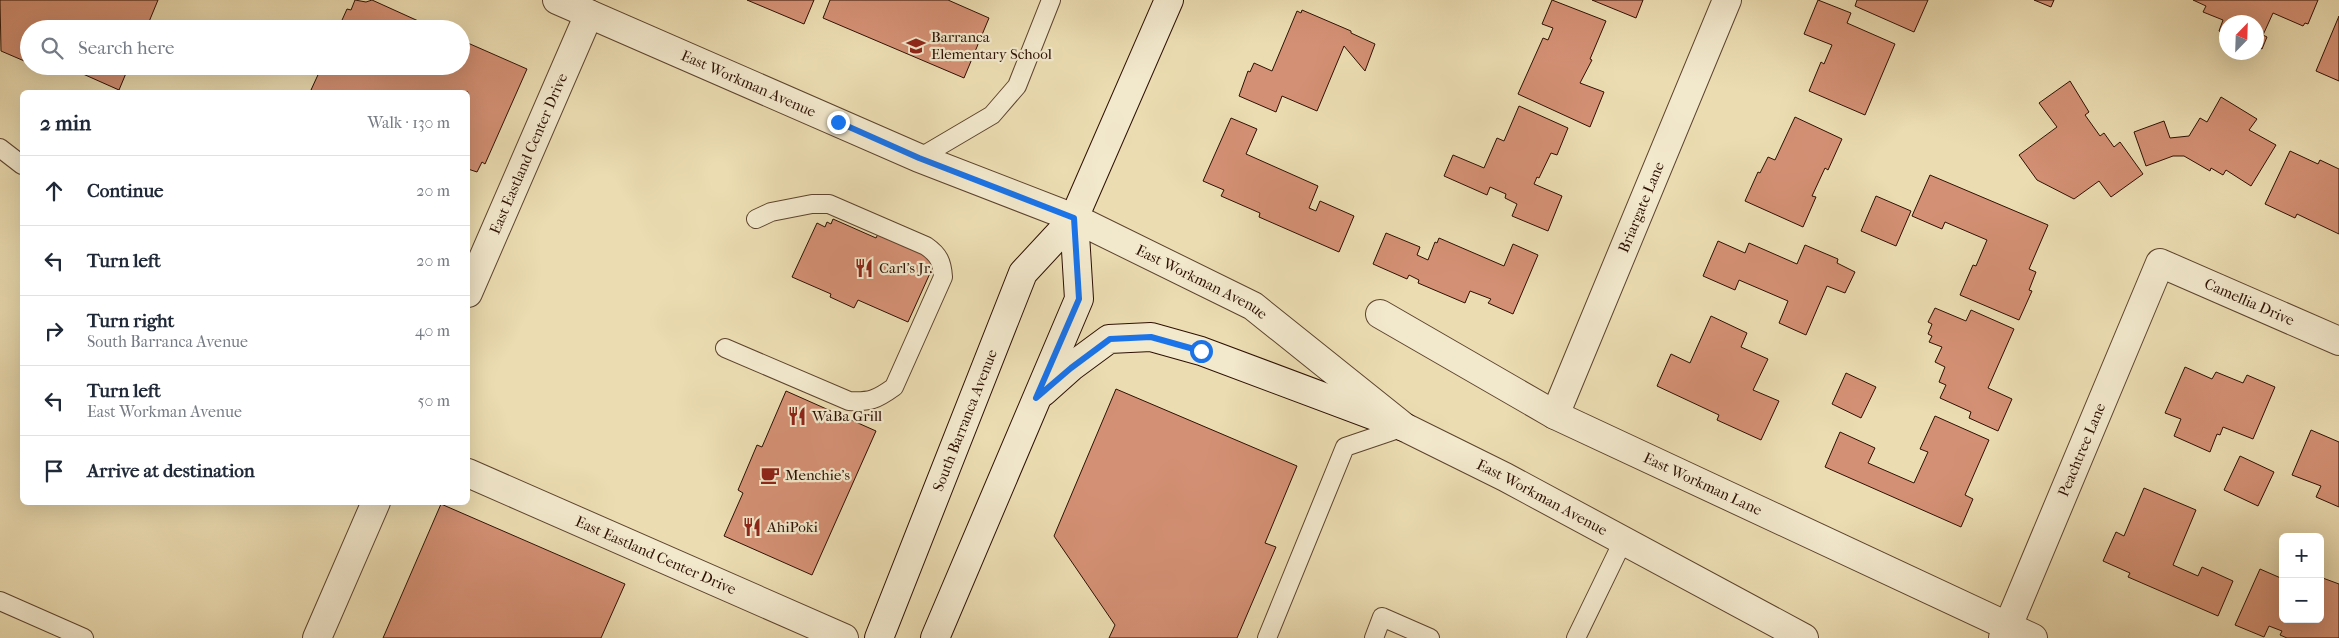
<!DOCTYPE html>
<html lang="en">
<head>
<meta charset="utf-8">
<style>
	:root { --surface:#fff; --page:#f6f6f7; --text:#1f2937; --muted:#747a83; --line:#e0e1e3 }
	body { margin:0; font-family:"IM FELL French Canon",serif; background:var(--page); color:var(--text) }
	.controls { position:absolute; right:15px; bottom:15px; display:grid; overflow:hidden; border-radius:8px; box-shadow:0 5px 20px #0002 }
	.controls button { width:45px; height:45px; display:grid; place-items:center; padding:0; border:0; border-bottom:1px solid var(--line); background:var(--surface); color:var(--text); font:25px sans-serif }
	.compass { position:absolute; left:2219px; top:15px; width:45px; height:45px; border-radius:50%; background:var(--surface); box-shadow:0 5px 20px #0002; rotate:23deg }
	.stop { position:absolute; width:15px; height:15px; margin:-11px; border:4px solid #1a73e8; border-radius:50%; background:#fff }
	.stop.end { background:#1a73e8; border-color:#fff; box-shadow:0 1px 5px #0008 }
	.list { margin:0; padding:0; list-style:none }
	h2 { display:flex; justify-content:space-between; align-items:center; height:65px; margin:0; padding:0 20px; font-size:21px }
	h2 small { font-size:16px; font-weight:400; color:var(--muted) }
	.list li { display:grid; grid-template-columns:32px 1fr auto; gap:15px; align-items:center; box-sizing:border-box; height:70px; padding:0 20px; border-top:1px solid var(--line) }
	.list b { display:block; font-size:19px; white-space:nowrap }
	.list p { margin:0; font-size:16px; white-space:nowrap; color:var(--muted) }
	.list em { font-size:16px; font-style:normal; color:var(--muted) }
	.icon { flex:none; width:28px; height:28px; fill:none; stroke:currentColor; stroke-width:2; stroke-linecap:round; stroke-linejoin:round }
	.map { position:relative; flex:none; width:2339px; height:638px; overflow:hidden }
	.search { position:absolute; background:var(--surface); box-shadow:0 5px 20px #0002; left:20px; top:20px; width:450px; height:55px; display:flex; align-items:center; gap:12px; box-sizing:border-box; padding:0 18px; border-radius:28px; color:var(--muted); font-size:19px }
	.panel { position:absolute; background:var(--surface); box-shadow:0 5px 20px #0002; left:20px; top:90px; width:450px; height:415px; border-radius:8px }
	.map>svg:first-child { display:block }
	.building { fill:#d49074; stroke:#2e1003 }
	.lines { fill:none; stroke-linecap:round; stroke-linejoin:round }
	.service-casing { stroke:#5d432e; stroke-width:20 }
	.minor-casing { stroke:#5d432e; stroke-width:30 }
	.tertiary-casing { stroke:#5d432e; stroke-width:30 }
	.secondary-casing { stroke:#2e1003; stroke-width:30 }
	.service { stroke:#f2e8cc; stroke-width:18 }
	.minor { stroke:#f2e8cc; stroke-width:28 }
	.tertiary { stroke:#f2e8cc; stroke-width:28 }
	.secondary { stroke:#f2e8cc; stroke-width:28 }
	.route { stroke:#1a73e8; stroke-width:6 }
	.labels { text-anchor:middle; stroke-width:4.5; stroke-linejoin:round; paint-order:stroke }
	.poi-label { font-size:15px; fill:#2e1003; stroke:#f2e8cc; text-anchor:start }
	.street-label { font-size:15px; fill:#2e1003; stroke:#f2e8cc }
</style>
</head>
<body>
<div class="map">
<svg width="2339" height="638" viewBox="0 0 2339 638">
	<rect width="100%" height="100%" fill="#ebdcb1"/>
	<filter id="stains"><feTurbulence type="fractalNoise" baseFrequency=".004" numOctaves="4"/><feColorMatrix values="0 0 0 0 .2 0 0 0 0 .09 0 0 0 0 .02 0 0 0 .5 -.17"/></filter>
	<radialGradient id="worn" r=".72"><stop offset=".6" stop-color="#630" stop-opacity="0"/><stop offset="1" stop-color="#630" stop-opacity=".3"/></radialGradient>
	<path class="building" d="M 0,0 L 158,0 L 146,29 L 29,29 L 29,63 L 1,51 Z
		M 355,0 L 366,2 L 372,0 L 436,29 L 338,29 L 347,9 L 351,10 Z
		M 747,0 L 814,0 L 804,24 Z
		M 830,0 L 948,0 L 989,18 L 964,78 L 823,18 Z
		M 1552,0 L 1606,21 L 1590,59 L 1592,60 L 1580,83 L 1604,92 L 1590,127 L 1518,94 L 1543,38 L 1548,40 L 1553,28 L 1542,24 Z
		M 1592,0 L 1643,0 L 1636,18 Z
		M 1818,0 L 1851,13 L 1847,23 L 1895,44 L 1865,115 L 1809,91 L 1821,62 L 1824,64 L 1832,45 L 1804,34 Z
		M 1857,0 L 1928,0 L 1914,32 L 1855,6 Z
		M 2034,0 L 2054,0 L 2051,7 Z
		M 2193,0 L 2318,0 L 2308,24 L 2305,23 L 2303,26 L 2273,13 L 2263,35 L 2267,37 L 2262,49 L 2256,46 L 2256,22 L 2226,22 L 2226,34 L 2219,31 L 2223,20 L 2203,12 L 2206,6 Z
		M 1302,10 L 1351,31 L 1351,33 L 1375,44 L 1365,71 L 1344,46 L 1317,111 L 1282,96 L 1276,112 L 1239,96 L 1248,71 L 1250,72 L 1254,63 L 1272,71 L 1297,11 L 1301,13 Z
		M 2339,16 L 2339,81 L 2316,71 Z
		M 461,40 L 527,69 L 485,164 L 482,162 L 477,172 L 468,169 L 468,171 L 468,92 L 315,92 L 311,90 L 322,66 L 461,66 Z
		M 65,66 L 129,66 L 119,90 Z
		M 2070,81 L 2089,112 L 2085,115 L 2100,136 L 2104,133 L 2114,147 L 2120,142 L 2143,174 L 2111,197 L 2099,181 L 2074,199 L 2037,180 L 2019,155 L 2057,127 L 2039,103 Z
		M 2221,97 L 2257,119 L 2249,130 L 2276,145 L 2251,186 L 2226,170 L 2223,175 L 2211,168 L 2210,171 L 2184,156 L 2173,156 L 2146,166 L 2134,132 L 2164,121 L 2170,138 L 2189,136 L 2200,118 L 2207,122 Z
		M 1519,106 L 1568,128 L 1557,155 L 1551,153 L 1539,178 L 1537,177 L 1534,184 L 1562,196 L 1548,231 L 1512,216 L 1517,204 L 1505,198 L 1506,194 L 1490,187 L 1487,195 L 1444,176 L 1453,155 L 1484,168 L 1497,138 L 1504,141 Z
		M 1795,117 L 1842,139 L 1828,170 L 1825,168 L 1812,196 L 1816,197 L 1803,227 L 1745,201 L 1758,172 L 1760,173 L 1768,157 L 1775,160 Z
		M 1231,118 L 1257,129 L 1246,154 L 1318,186 L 1309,208 L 1316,211 L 1320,201 L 1354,216 L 1339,252 L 1259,217 L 1260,213 L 1221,196 L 1224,190 L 1203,181 Z
		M 2290,151 L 2318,164 L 2320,160 L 2339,169 L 2339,234 L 2297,214 L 2295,218 L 2265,204 Z
		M 1930,175 L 2048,225 L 2029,269 L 2036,272 L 2029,290 L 2032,291 L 2019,320 L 1960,295 L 1973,265 L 1976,266 L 1987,240 L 1945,222 L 1942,229 L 1912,216 Z
		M 1876,196 L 1911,211 L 1896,246 L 1861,231 Z
		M 833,219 L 876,238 L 878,234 L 936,260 L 908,322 L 858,300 L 854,308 L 830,297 L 831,294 L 792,277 L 817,223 L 825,227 L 827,222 L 831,224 Z
		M 1386,233 L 1420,247 L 1417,255 L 1428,260 L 1435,242 L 1437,243 L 1439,238 L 1504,266 L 1513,244 L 1538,255 L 1513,314 L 1488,303 L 1491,299 L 1470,291 L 1465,303 L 1418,283 L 1419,280 L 1409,275 L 1407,279 L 1373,264 Z
		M 1718,241 L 1745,253 L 1749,243 L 1797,264 L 1805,245 L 1838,259 L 1837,263 L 1855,272 L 1845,293 L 1827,286 L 1806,335 L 1779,323 L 1788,301 L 1739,280 L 1735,290 L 1703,276 Z
		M 1935,308 L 1966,321 L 1971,310 L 2014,329 L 1988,388 L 2012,399 L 1998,431 L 1969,418 L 1971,412 L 1940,398 L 1946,385 L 1939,382 L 1945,367 L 1935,362 L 1942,347 L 1929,342 L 1932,336 L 1928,334 L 1932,324 L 1928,322 Z
		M 1711,316 L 1747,333 L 1741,347 L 1768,359 L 1753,390 L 1779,401 L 1761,440 L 1717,420 L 1719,415 L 1657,386 L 1671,354 L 1690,363 Z
		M 2185,367 L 2212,379 L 2216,372 L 2243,383 L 2247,375 L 2275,387 L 2253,439 L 2223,427 L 2220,435 L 2217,434 L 2210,452 L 2174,436 L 2181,419 L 2165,413 Z
		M 1846,373 L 1876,387 L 1861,418 L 1832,404 Z
		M 1116,389 L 1297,466 L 1265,543 L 1276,547 L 1237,638 L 1109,638 L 1115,625 L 1054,536 Z
		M 786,391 L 876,431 L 812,575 L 724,536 L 743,493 L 738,490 L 757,445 L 762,447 Z
		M 1935,416 L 1989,440 L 1965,495 L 1973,499 L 1961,527 L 1825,467 L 1840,432 L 1875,448 L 1868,463 L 1914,483 L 1928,452 L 1920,449 Z
		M 2311,430 L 2339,442 L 2339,507 L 2316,497 L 2321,486 L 2292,475 Z
		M 2240,456 L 2274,472 L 2258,506 L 2224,490 Z
		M 2144,488 L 2196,510 L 2173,565 L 2198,576 L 2202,567 L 2233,581 L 2218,616 L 2128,577 L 2130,573 L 2103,561 L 2116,532 L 2124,536 Z
		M 441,504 L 625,584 L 601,638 L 383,638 Z
		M 2260,569 L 2283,579 L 2283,619 L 2320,619 L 2320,577 L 2339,584 L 2339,638 L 2287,638 L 2280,635 L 2282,631 L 2269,626 L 2264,637 L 2235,625 Z"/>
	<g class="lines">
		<g class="service-casing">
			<path id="service" d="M 0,148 L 22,165
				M 919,158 L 992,115 L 1017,86 L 1051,0
				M 725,348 L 849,401 C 870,402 876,400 894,387 L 943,277 C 942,262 939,255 926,246 L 829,204 L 812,204 L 771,212 L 756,219
				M 0,601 L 84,638
				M 1267,638 L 1345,447 L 1404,427
				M 1374,638 L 1382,617 L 1430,638
				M 1576,638 L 1623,541"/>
		</g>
		<g class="minor-casing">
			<g id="minor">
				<path id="s1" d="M 468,293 L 589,14"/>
				<path id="s2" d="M 1380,314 L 1555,415 L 2033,638"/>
				<path id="s3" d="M 1555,415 L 1727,0"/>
				<path id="s4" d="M 468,473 L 844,638"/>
				<path d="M 317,638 L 376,502"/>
				<path id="s5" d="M 2003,638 L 2160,263 L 2339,341"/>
			</g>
		</g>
		<g class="tertiary-casing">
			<g id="tertiary">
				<path id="s6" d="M 557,0 L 919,158 L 1074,218 L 1253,306 L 1404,427 L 1505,477 L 1804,638"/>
			</g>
		</g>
		<g class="secondary-casing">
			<g id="secondary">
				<path d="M 1043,392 L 1071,367 L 1109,339 L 1151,337 L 1201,351 L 1404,427"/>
				<path id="s7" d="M 879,638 L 1023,273 L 1074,218 L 1169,0"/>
				<path d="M 935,638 L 1079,299 L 1074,218"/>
			</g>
		</g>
		<use href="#service" class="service"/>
		<use href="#minor" class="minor"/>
		<use href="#tertiary" class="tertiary"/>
		<use href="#secondary" class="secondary"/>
	</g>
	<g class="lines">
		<path class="route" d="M 838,122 L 919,158 L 1074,218 L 1079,299 L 1036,398 L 1071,368 L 1110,339 L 1151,337 L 1201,351"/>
	</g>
	<defs>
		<g id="school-bare" transform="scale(1.5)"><path d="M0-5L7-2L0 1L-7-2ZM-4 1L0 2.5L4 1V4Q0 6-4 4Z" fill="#8f2418" stroke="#f2e8cc" stroke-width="2.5" paint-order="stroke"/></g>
		<g id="restaurant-bare" transform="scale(1.5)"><path d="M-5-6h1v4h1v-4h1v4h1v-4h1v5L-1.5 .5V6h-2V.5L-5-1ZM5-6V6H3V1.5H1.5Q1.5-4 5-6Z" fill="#8f2418" stroke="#f2e8cc" stroke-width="2.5" paint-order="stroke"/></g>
		<g id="cafe-bare" transform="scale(1.5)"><path d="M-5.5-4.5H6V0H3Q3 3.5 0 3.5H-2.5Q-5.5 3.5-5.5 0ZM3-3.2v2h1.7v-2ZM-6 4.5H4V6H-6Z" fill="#8f2418" stroke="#f2e8cc" stroke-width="2.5" paint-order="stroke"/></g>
	</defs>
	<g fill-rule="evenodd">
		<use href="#school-bare" x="916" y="46"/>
		<use href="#restaurant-bare" x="864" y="268"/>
		<use href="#restaurant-bare" x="797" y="416"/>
		<use href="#cafe-bare" x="770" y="475"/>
		<use href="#restaurant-bare" x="752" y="527"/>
	</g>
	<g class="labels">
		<g class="poi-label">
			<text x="931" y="42">Barranca<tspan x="931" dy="17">Elementary School</tspan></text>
			<text x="879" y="273">Carl's Jr.</text>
			<text x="812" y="421">WaBa Grill</text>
			<text x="785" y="480">Menchie's</text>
			<text x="767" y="532">AhiPoki</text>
		</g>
		<g class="street-label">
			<text dy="5" stroke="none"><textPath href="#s6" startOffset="209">East Workman Avenue</textPath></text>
			<text dy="5" stroke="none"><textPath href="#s1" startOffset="152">East Eastland Center Drive</textPath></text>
			<text dy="5" stroke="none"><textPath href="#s3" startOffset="225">Briargate Lane</textPath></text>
			<text dy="5" stroke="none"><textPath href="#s6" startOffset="704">East Workman Avenue</textPath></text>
			<text dy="5" stroke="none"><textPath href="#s5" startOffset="504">Camellia Drive</textPath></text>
			<text dy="5" stroke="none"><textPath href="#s7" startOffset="234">South Barranca Avenue</textPath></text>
			<text dy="5" stroke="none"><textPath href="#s5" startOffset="204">Peachtree Lane</textPath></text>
			<text dy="5" stroke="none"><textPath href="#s2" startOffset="365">East Workman Lane</textPath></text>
			<text dy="5" stroke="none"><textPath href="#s6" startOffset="1109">East Workman Avenue</textPath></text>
			<text dy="5" stroke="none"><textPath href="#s4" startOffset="205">East Eastland Center Drive</textPath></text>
		</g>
	</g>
	<rect width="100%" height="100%" filter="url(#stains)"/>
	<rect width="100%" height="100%" fill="url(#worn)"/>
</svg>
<div class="controls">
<button>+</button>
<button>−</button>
</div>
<svg class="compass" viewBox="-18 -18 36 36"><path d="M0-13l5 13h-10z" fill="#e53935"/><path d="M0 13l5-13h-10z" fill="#747a83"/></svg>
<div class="stop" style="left:1201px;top:351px"></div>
<div class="stop end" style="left:838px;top:122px"></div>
<div class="search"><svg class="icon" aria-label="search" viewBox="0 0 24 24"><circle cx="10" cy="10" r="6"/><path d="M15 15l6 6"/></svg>Search here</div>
<section class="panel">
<h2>2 min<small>Walk · 130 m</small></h2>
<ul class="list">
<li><svg class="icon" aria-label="ahead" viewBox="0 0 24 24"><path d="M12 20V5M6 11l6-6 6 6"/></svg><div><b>Continue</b></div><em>20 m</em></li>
<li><svg class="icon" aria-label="left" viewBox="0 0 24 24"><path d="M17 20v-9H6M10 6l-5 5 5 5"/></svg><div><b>Turn left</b></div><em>20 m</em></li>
<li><svg class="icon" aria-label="right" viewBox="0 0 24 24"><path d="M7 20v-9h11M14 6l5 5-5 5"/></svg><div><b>Turn right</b><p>South Barranca Avenue</p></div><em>40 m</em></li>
<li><svg class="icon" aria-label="left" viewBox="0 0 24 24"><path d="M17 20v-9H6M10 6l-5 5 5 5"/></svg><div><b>Turn left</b><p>East Workman Avenue</p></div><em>50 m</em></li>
<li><svg class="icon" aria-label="arrive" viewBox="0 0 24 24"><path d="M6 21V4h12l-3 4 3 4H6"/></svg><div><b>Arrive at destination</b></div></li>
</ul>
</section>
</div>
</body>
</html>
